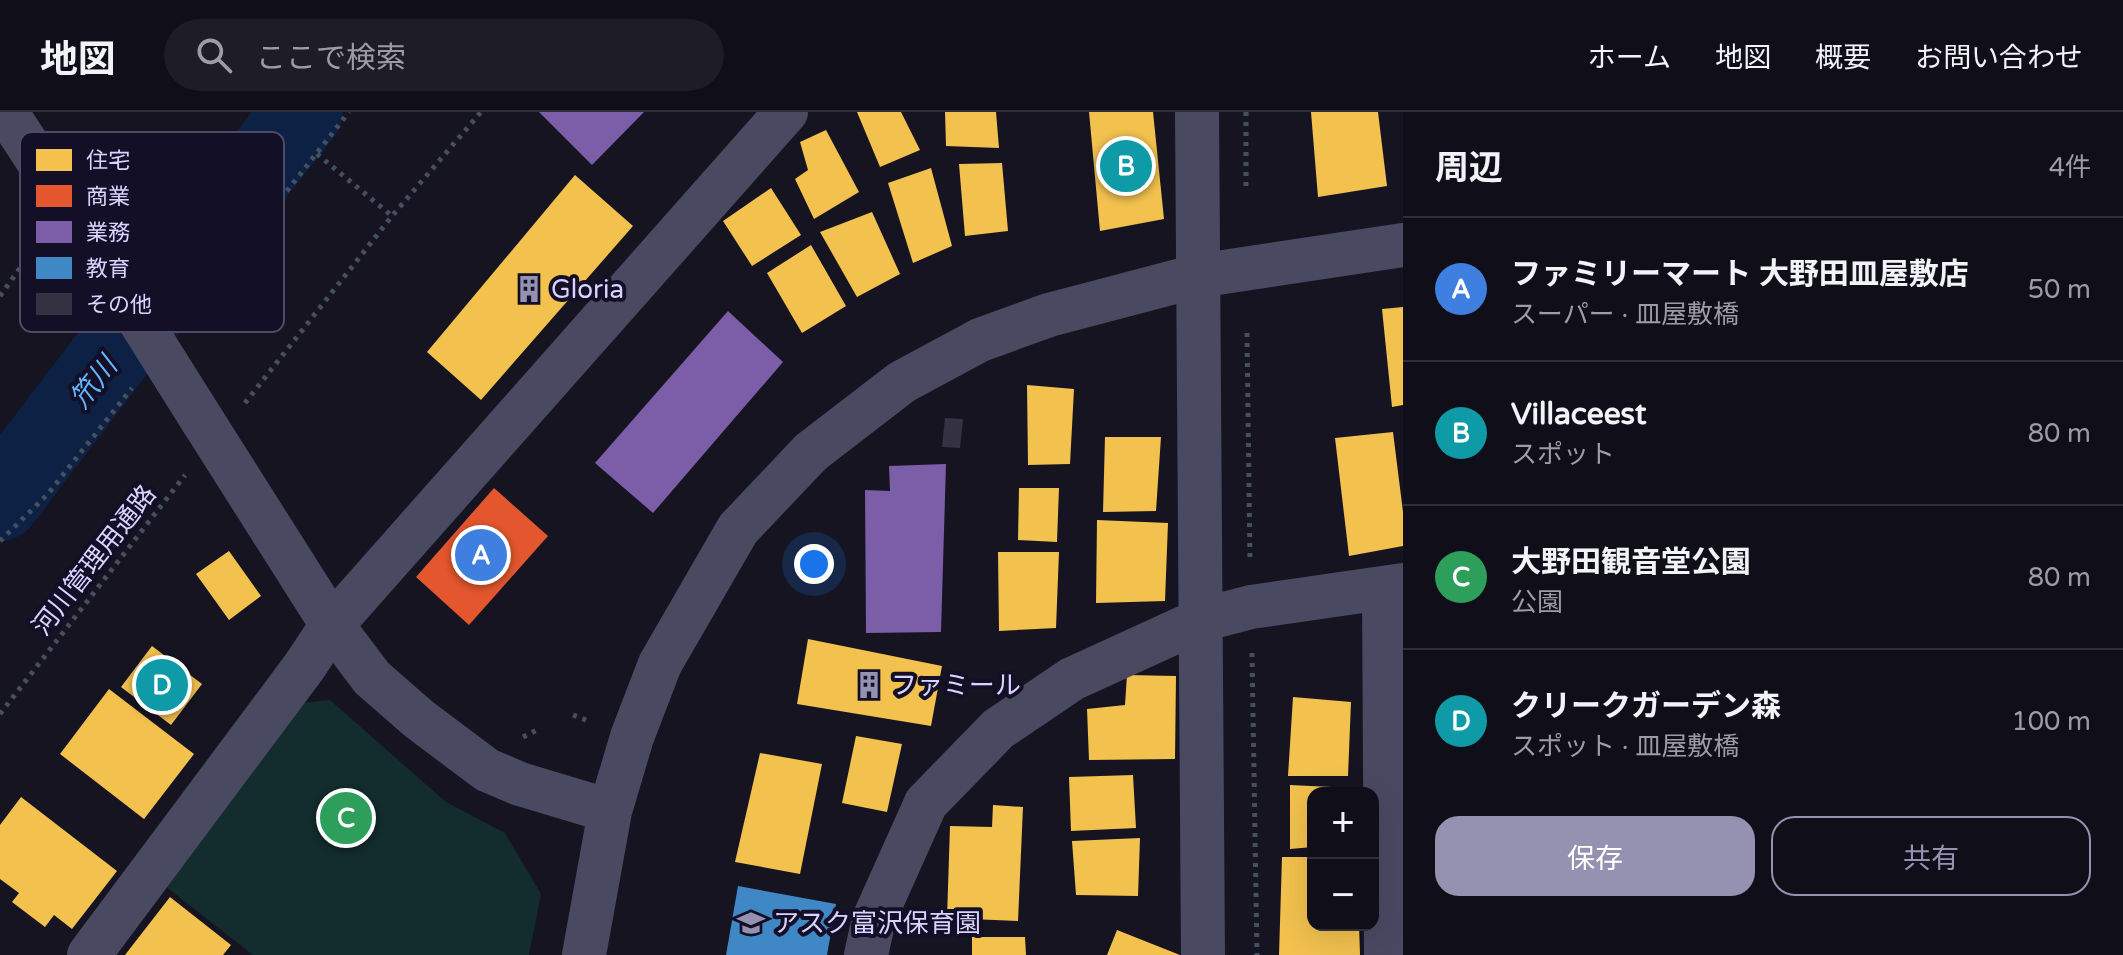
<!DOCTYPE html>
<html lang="ja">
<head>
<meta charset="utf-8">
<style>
	:root { --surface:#100f19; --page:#1e1d26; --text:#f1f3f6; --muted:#9c9ca2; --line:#302f38; --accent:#9591b1 }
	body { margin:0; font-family:"Varela Round","Noto Sans JP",sans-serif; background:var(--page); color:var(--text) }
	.controls { position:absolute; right:24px; bottom:24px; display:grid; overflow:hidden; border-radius:16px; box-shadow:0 8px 32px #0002 }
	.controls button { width:72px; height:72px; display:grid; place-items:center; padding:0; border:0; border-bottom:2px solid var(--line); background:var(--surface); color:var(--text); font:40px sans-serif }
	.you { position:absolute; left:814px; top:452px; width:28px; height:28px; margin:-20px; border:6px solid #fff; border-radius:50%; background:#1a73e8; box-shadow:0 0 0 12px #1a73e833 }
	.badge { display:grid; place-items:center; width:52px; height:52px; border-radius:50%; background:var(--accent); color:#fff; font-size:26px; font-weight:700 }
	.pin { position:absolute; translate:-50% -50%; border:4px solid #fff; box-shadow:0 2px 8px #0006 }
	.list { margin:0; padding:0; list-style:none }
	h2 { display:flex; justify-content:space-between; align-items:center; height:104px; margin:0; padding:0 32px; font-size:34px }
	h2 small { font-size:26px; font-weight:400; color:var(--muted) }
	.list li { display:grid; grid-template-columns:52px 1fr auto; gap:24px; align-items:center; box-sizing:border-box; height:144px; padding:0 32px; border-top:2px solid var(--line) }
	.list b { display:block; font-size:30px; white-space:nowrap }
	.list p { margin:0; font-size:26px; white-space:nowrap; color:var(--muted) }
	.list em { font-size:26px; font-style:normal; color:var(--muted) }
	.actions { display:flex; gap:16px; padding:24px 32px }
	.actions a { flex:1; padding:18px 0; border:2px solid var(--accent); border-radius:24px; text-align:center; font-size:28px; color:var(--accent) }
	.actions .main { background:var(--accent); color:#fff }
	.icon { flex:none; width:44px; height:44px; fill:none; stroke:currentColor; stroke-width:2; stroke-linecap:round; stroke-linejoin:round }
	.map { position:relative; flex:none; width:1403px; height:843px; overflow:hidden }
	header { display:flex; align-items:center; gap:48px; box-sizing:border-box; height:112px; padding:0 40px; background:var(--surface); border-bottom:2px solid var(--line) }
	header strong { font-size:38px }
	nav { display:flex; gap:44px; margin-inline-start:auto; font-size:28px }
	.search { width:560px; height:72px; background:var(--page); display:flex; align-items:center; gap:20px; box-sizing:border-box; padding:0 28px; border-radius:44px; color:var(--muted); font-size:30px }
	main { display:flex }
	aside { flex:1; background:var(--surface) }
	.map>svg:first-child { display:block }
	.green { fill:#132c2d }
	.homes { fill:#f2c14e }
	.shops { fill:#e4572e }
	.offices { fill:#7b5ea7 }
	.schools { fill:#3f88c5 }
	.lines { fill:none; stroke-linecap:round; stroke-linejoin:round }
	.river { stroke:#0d2144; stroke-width:80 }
	.building { fill:#343243 }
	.path { stroke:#44505f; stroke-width:5; stroke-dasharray:4 6; stroke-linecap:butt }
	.minor { stroke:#4a4962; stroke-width:44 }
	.minor-bridge { stroke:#4a4962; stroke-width:44 }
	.labels { text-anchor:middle; stroke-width:8; stroke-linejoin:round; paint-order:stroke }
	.poi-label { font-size:26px; fill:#d9d4ff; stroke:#130f26; text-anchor:start }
	.street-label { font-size:26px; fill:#d9d4ff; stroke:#130f26 }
	.water-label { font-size:28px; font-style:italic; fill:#62b6ff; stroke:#130f26 }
	.key { fill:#130f26; stroke:#4e4a67; stroke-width:2 }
	.key-label { font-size:22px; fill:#d9d4ff }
</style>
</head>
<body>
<header>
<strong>地図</strong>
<div class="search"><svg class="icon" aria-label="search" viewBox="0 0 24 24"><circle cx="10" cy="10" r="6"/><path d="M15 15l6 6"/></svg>ここで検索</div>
<nav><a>ホーム</a><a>地図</a><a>概要</a><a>お問い合わせ</a></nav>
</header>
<main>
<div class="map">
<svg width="1403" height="843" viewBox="0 0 1403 843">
	<rect width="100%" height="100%" fill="#161421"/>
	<path class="green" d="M 330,588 L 446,690 L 505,721 L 541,782 L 529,843 L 253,843 L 165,774 L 301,591 Z"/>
	<path class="homes" d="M 857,0 L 901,0 L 920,38 L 880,55 Z
		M 945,0 L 996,0 L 999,36 L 946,34 Z
		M 1089,0 L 1153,0 L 1164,107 L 1100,119 Z
		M 1311,0 L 1378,0 L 1387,74 L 1318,85 Z
		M 826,18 L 859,80 L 814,107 L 795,67 L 808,58 L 800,30 Z
		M 1002,51 L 1008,119 L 965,124 L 959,52 Z
		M 931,56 L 952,134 L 913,151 L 888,71 Z
		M 575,63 L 633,114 L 481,288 L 427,240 Z
		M 771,76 L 801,123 L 752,154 L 723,109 Z
		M 872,100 L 900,162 L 857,185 L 820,120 Z
		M 811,133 L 846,194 L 802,221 L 767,161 Z
		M 1403,195 L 1403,293 L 1392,295 L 1382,197 Z
		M 1027,273 L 1074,277 L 1070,352 L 1028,353 Z
		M 1393,320 L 1403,400 L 1403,434 L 1349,444 L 1335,326 Z
		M 1105,325 L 1161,325 L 1156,399 L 1103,400 Z
		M 1019,376 L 1059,376 L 1057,430 L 1018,428 Z
		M 1097,408 L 1168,411 L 1165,489 L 1096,491 Z
		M 229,439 L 261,484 L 229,508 L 196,462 Z
		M 998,440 L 1059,440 L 1056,516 L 999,519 Z
		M 808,527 L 942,554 L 931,614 L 797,592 Z
		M 152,534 L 202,572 L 171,613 L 121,575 Z
		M 1127,563 L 1176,564 L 1175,647 L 1089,648 L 1087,597 L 1125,593 Z
		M 109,577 L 194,642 L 144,707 L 60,642 Z
		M 1293,585 L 1351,590 L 1348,664 L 1288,664 Z
		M 856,624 L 902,632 L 887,700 L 842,691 Z
		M 760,641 L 822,652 L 800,762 L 735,750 Z
		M 1133,663 L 1136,716 L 1071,719 L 1069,665 Z
		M 1290,673 L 1353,676 L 1353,681 L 1313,681 L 1313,735 L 1290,737 Z
		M 21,685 L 117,759 L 72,817 L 54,803 L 45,815 L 12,790 L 19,781 L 0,767 L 0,713 Z
		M 993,693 L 1023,695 L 1018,809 L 947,806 L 950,714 L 992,715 Z
		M 1140,726 L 1138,784 L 1076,783 L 1072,729 Z
		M 1282,745 L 1313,745 L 1313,813 L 1359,813 L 1360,843 L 1279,843 Z
		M 170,785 L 231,833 L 223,843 L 125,843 Z
		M 1117,818 L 1180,843 L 1107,843 Z
		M 972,825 L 1025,825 L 1026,843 L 972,843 Z"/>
	<path class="shops" d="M 494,376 L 548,424 L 469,513 L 416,465 Z"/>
	<path class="offices" d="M 539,0 L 644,0 L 592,53 Z
		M 728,199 L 783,250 L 653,401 L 595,351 Z
		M 946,352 L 941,520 L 866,521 L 865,378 L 890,379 L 889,354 Z"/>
	<path class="schools" d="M 738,774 L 836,792 L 827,843 L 726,843 Z"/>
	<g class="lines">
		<path class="river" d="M 0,389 L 148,195 L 303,0"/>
	</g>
	<path class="building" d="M 945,306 L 963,307 L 960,336 L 942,335 Z"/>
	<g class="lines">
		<path class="path" d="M 1246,0 L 1246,75
			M 317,42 L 392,104
			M 0,184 L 38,131
			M 188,205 L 349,0
			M 1247,221 L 1250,451
			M 245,291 L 392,104 L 481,0
			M 0,429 L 47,383 L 132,276
			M 1252,541 L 1257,843
			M 0,602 L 185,363
			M 573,603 L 591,610
			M 523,625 L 541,616"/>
		<path class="minor" d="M 6,0 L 72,101
			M 1197,0 L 1203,843
			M 204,311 L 332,513 L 372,566 L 419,607 L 487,658 L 520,672 L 610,699
			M 1384,476 L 1386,843
			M 89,843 L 304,555 L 332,513 L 786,0
			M 584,843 L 610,699 L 632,625 L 660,552 L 738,417 L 811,340 L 902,270 L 980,228 L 1049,203 L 1197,164 L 1403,133
			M 866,843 L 874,807 L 926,691 L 998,617 L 1072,567 L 1201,508 L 1251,495 L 1403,473"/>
		<path class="minor-bridge" d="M 72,101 L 204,311"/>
	</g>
	<defs>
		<g id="building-bare" transform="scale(2.16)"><path d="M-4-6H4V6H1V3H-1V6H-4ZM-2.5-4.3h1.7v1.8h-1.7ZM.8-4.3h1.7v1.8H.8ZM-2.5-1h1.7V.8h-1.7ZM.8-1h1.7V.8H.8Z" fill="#9591b1" stroke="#130f26" stroke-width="2.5" paint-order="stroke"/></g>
		<g id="school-bare" transform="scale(2.16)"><path d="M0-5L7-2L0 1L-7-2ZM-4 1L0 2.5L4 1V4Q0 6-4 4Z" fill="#9591b1" stroke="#130f26" stroke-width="2.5" paint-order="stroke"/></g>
	</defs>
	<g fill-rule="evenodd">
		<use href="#building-bare" x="529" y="177"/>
		<use href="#building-bare" x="869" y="573"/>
		<use href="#school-bare" x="751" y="811"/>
	</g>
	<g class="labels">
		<g class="poi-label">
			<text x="551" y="186">Gloria</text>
			<text x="891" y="582">ファミール</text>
			<text x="773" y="820">アスク富沢保育園</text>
		</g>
		<g class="street-label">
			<text transform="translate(94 448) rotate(-52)" y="9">河川管理用通路</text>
		</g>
		<g class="water-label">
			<text transform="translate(93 270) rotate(-52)" y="10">笊川</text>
		</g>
	</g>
	<rect x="20" y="20" width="264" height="200" rx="12" class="key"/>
	<rect x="36" y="37" width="36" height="22" fill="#f2c14e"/>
	<rect x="36" y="73" width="36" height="22" fill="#e4572e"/>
	<rect x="36" y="109" width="36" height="22" fill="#7b5ea7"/>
	<rect x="36" y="145" width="36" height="22" fill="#3f88c5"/>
	<rect x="36" y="181" width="36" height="22" fill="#343243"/>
	<g class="key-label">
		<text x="86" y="56">住宅</text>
		<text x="86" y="92">商業</text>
		<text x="86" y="128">業務</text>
		<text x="86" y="164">教育</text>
		<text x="86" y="200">その他</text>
	</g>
</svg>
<div class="controls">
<button>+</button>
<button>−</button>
</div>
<div class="you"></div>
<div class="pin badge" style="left:481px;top:443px;background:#3f7fe0">A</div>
<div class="pin badge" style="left:1126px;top:54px;background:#0f9aa8">B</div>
<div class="pin badge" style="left:346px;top:706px;background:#2e9e5b">C</div>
<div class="pin badge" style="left:162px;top:573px;background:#0f9aa8">D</div>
</div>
<aside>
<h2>周辺<small>4件</small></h2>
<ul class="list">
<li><span class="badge" style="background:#3f7fe0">A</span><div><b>ファミリーマート 大野田皿屋敷店</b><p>スーパー · 皿屋敷橋</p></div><em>50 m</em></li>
<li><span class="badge" style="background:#0f9aa8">B</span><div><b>Villaceest</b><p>スポット</p></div><em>80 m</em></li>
<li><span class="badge" style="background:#2e9e5b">C</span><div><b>大野田観音堂公園</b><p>公園</p></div><em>80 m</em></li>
<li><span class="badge" style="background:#0f9aa8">D</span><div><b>クリークガーデン森</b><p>スポット · 皿屋敷橋</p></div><em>100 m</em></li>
</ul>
<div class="actions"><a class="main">保存</a><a>共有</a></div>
</aside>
</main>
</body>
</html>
